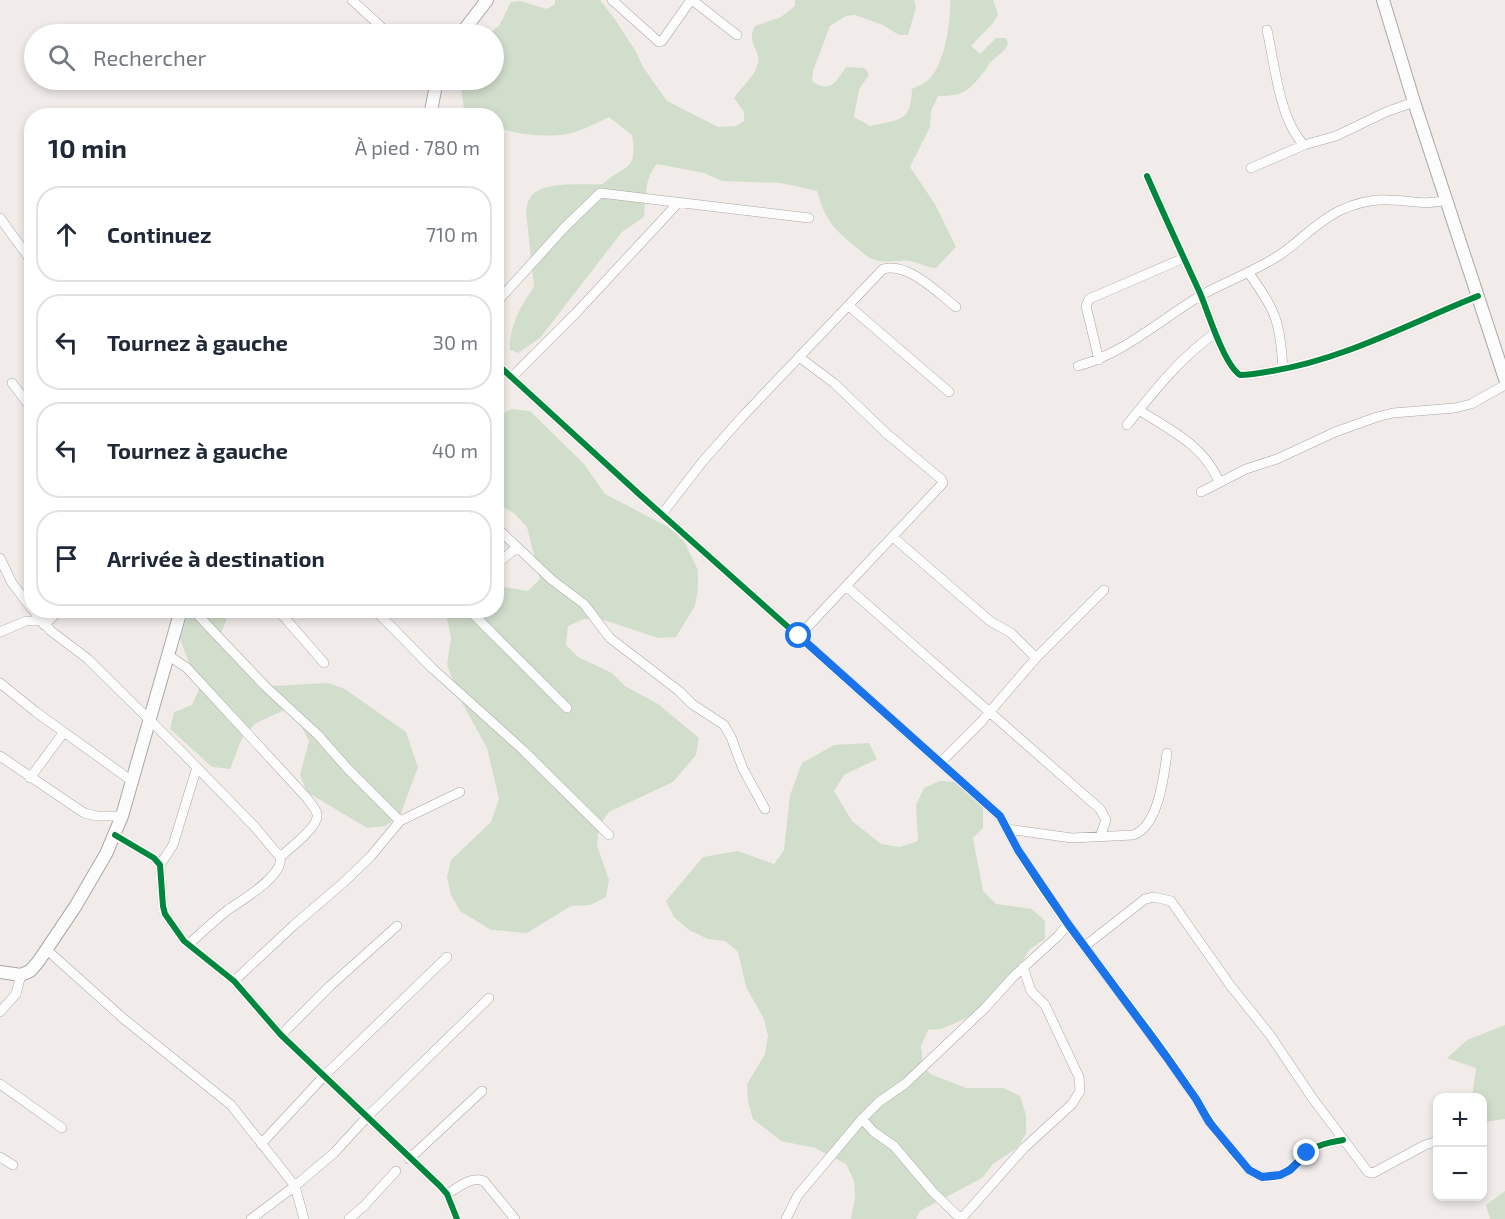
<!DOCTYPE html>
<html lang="fr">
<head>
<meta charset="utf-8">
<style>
	:root { --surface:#fff; --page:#f2f2f3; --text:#1f2937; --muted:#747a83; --line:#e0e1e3 }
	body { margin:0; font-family:"Exo 2",sans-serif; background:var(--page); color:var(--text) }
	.controls { position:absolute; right:18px; bottom:18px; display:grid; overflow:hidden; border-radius:12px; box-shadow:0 3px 9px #0003 }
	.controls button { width:54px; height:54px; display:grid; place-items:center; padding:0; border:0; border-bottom:2px solid var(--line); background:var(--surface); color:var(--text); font:30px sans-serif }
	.stop { position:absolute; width:18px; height:18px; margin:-14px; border:4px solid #1a73e8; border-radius:50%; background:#fff }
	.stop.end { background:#1a73e8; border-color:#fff; box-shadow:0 2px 6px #0008 }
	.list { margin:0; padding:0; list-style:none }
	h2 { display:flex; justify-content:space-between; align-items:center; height:78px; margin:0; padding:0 24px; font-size:26px }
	h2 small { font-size:20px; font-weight:400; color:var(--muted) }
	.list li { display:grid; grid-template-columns:39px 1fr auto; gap:18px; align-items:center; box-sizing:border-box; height:96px; margin:0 12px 12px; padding:0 12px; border:2px solid var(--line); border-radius:24px }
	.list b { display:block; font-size:22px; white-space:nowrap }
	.list em { font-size:20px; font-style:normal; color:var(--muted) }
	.icon { flex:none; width:33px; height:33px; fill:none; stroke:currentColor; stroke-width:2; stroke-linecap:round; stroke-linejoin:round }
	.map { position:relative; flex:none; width:1505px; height:1219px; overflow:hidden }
	.search { position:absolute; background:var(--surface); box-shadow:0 3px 9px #0003; left:24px; top:24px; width:480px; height:66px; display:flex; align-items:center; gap:15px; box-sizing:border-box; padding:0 21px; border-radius:33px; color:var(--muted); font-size:22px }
	.panel { position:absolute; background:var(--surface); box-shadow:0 3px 9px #0003; left:24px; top:108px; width:480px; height:510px; border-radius:24px }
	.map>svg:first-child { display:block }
	.green { fill:#d2decc }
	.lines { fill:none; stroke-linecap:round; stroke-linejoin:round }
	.minor-casing { stroke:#aba7a6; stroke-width:10 }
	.major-casing { stroke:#aba7a6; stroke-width:14 }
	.minor { stroke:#fdfcfc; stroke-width:9 }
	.major { stroke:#fdfcfc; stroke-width:12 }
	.cycleway-casing { stroke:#fef9f7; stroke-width:10 }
	.cycleway { stroke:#00873e; stroke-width:6 }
	.route { stroke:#1a73e8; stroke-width:8 }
</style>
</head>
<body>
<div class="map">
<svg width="1505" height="1219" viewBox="0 0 1505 1219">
	<rect width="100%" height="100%" fill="#f1ecea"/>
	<path class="green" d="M 555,0 L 600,0 L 614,18 L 635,50 L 643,67 L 667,101 L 718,127 L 736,126 L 744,121 L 744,112 L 734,98 C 741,88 753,77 757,67 C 763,49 745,45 755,26 L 781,17 L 795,6 L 795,0 L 914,0 L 916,8 L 908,35 L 899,35 L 883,25 L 855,15 L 846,16 L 830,26 L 813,71 L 812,81 C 830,94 836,82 846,67 L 865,68 L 869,75 L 859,89 L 854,117 L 870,126 C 899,119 911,123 912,89 C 917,86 924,84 928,80 C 945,65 951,21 950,0 L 993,0 L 998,14 L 994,22 L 971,46 L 980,54 L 996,38 L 1006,38 L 1008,44 C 1004,53 998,55 991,62 C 988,65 986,70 983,73 C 968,92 962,96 938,96 L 931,111 L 930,127 L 910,167 L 935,204 L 956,247 L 936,268 C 926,268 919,262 909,261 C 897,260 885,264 872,259 C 867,257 861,251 857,248 C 833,228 826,222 817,191 L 781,183 L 722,181 L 704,173 L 657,164 C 644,178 646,199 644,217 L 622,232 L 540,338 L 518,353 L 510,350 C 509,325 521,306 534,287 L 526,211 C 527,205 528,199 533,194 C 547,181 584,185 603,184 C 625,163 638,173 632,135 L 609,117 C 598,122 587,128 575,132 C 554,139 516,135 497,127 L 496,116 L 471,115 L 464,109 L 460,80 L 494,80 L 494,34 L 488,34 L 499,26 L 511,2 L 520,1 L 547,9 L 555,4 Z
		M 512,409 L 530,411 L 584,464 L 605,494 L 672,529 L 685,543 L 698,570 L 698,589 L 695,606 L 676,637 L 658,638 L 604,620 L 584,619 L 568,626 L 566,645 L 578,657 L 612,673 L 625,686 L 658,704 L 699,738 L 696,755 L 673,782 L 609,812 L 599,826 L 597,845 L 609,880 L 606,897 L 590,905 L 571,906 L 527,933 L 491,930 L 460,911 L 451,895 L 447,877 L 451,860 L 491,822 L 499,799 L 487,748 L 460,699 L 447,665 L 451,638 L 447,618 L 442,611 L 496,610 L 497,586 L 528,591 L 540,579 L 527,527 L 515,514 L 497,503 L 497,416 Z
		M 189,611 L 230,611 L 220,636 L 255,681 L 273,686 L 328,683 L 345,689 L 406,732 L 418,767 L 400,816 L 385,826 L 367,828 L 307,792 L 300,775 L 309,741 L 291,707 L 256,723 L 243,736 L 230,769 L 212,767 L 170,729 L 174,712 L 192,705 L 199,689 L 180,639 Z
		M 869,743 L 877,759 L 844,775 L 834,791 L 852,821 L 881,844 L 900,847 L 918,841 L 916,805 L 924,788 L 940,781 L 961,782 L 983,809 L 983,828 L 973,838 L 983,891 L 996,904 L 1032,909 L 1045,921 L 1045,939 L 1030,949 L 1013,977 L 974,1015 L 941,1029 L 928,1030 L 921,1046 L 923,1065 L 930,1074 L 966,1088 L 1003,1088 L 1020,1096 L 1026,1115 L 1026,1134 L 1017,1148 L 993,1164 L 982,1178 L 920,1211 L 916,1219 L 851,1219 L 855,1198 L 854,1181 L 846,1164 L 815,1148 L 781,1141 L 753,1119 L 748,1102 L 747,1084 L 765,1054 L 768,1036 L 764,1019 L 746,987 L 738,952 L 725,941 L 708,939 L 689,930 L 674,917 L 666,901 L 703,857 L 738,851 L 774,864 L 784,850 L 790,795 L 802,763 L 834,745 Z
		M 1505,1025 L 1505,1119 L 1484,1122 L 1482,1098 L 1472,1097 L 1476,1068 L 1447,1058 L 1467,1040 Z
		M 1505,1191 L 1505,1219 L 1490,1219 L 1486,1205 Z"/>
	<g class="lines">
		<g class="minor-casing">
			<path id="minor" d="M 352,0 L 389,34
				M 612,0 L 659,42 L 662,41 L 691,0
				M 692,0 L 737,35
				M 1267,30 C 1275,65 1279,119 1304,145
				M 1251,168 L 1304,145 L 1336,136 L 1386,112 L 1414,102
				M 1147,176 C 1164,215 1182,254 1200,293 C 1208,312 1224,365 1240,375 C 1250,375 1261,373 1272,371 C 1345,359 1410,323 1478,296
				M 0,218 L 32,262
				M 1248,272 C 1276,311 1280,320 1283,369
				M 496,303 L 564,228 L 600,193 L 809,218
				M 849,306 L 949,392
				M 1099,360 L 1086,306 L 1089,299 L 1184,258
				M 496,363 L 639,494 L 1000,816 C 1008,827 1011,840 1019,852 C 1071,939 1142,1013 1196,1099 C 1207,1117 1242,1174 1264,1177 C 1287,1180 1296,1159 1313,1149 C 1322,1143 1333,1142 1343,1140
				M 1078,366 C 1123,354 1160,320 1200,296 C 1226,281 1256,271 1281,254 C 1301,240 1317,222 1339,211 C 1354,204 1371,199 1388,200 C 1409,200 1426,206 1446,200
				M 512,377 L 576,313 L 678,203
				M 12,383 L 32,409
				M 1139,410 C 1170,430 1205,446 1219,482
				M 1127,425 C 1154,391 1180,358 1215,333
				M 1201,492 L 1246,469 L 1277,459 L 1335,432 L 1377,417 L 1393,413 L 1455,408 L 1471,404 L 1505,385
				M 662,514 L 703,461 L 743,416 L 883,269 C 908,262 937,292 956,307
				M 496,527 L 552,580 L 584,604 L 610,638 L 679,691 L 692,704 L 724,725 L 731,737 L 743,769 L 765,809
				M 893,537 L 990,621 L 1011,633 L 1036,658
				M 0,558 L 12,583 L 32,609
				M 496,565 L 517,547
				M 846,586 L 1100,809 L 1106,820 L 1100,837
				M 33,610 L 51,631 L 88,659 L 180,750 L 254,826 L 280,857 C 285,875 242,900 229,909 C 215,920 202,932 189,944
				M 193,610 L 266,687 L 318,735 L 348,769 L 400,821
				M 278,610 L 324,663
				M 375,610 L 432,668 L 523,750 L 609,835
				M 469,610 L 567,708
				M 44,625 L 60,610
				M 0,632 L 26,621 L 41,621
				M 799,636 L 943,483 L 941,479 L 886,433 L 834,383 L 799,357
				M 168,655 L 187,668 L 307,798 C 310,803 316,809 317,814 C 320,826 289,849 280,857
				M 0,683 L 36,712 L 132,781
				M 0,756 L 84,813 L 97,816 L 122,816
				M 941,762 L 981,722 L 1036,658 L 1104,590
				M 30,778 L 64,732
				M 1007,829 L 1072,838 L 1133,835 C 1158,827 1164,777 1167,753
				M 115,835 L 154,858 L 160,865 L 163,906 L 165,914 L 184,941 L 234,981 L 281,1035 L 440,1186 L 447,1194 L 457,1219
				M 160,865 L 173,845 L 197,767
				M 1085,946 L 1145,899 L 1154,897 L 1171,901 L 1230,985 L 1270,1035 L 1313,1099 L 1368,1172 L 1373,1173 L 1425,1145 L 1438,1141
				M 47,950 L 124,1019 L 231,1105 L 295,1186 L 304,1219
				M 234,981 L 294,925 L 343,883 L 371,856 L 400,821 L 460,792
				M 0,1012 L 16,994 L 21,975
				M 281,1035 L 330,986 L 397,926
				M 0,1084 L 62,1128
				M 261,1144 L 325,1075 L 447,957
				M 0,1157 L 13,1165
				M 409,1159 L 482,1091
				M 447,1194 C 458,1188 470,1176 484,1181 L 515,1219
				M 251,1219 L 295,1186 L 334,1153 L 367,1117 L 489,998
				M 349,1219 L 364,1206 L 396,1171
				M 786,1219 L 798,1195 L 862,1119
				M 961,1219 L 933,1192 L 894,1146 L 874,1132 L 862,1119 L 879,1102 L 906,1083 L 985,1008 L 1013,977 L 1058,936 L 1068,924
				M 961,1219 L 1024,1148 L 1072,1104 L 1080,1091 L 1079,1077 L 1045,1005 L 1031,991 L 1023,967"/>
		</g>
		<g class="major-casing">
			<path id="major" d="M 1383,0 L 1414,102 L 1505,379
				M 461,34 L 487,0
				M 430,116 L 437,80
				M 0,972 L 21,975 L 30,971 L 38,962 L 75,907 L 106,854 L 122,816 L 181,610"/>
		</g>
		<use href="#minor" class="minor"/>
		<use href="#major" class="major"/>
		<g class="cycleway-casing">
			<path id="cycleway" d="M 1147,176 C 1164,215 1182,254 1200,293 C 1208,312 1224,365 1240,375 C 1250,375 1261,373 1272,371 C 1345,359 1410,323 1478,296
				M 496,363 L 639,494 L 1000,816 C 1008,827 1011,840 1019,852 C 1071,939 1142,1013 1196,1099 C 1207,1117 1242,1174 1264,1177 C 1287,1180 1296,1159 1313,1149 C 1322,1143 1333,1142 1343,1140
				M 115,835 L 154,858 L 160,865 L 163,906 L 165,914 L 184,941 L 234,981 L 281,1035 L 440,1186 L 447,1194 L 457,1219"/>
		</g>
		<use href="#cycleway" class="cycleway"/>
	</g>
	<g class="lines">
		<path class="route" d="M 799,636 L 1000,816 L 1018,850 L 1068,924 L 1165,1055 L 1196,1099 L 1209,1122 L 1249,1170 L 1262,1177 L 1280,1175 L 1290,1170 L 1307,1153"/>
	</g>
</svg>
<div class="controls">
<button>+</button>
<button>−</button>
</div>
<div class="stop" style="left:799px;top:636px"></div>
<div class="stop end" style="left:1307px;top:1153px"></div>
<div class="search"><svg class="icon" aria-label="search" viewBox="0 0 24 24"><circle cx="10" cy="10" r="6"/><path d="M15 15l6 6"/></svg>Rechercher</div>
<section class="panel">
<h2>10 min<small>À pied · 780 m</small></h2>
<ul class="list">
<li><svg class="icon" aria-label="ahead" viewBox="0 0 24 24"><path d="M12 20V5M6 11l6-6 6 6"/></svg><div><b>Continuez</b></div><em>710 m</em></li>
<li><svg class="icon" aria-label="left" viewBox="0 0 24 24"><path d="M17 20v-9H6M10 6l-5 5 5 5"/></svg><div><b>Tournez à gauche</b></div><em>30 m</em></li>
<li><svg class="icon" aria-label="left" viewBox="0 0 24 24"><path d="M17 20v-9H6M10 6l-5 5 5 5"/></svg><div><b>Tournez à gauche</b></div><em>40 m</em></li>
<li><svg class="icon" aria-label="arrive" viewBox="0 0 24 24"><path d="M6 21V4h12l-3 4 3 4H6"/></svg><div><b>Arrivée à destination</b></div></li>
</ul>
</section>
</div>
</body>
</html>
